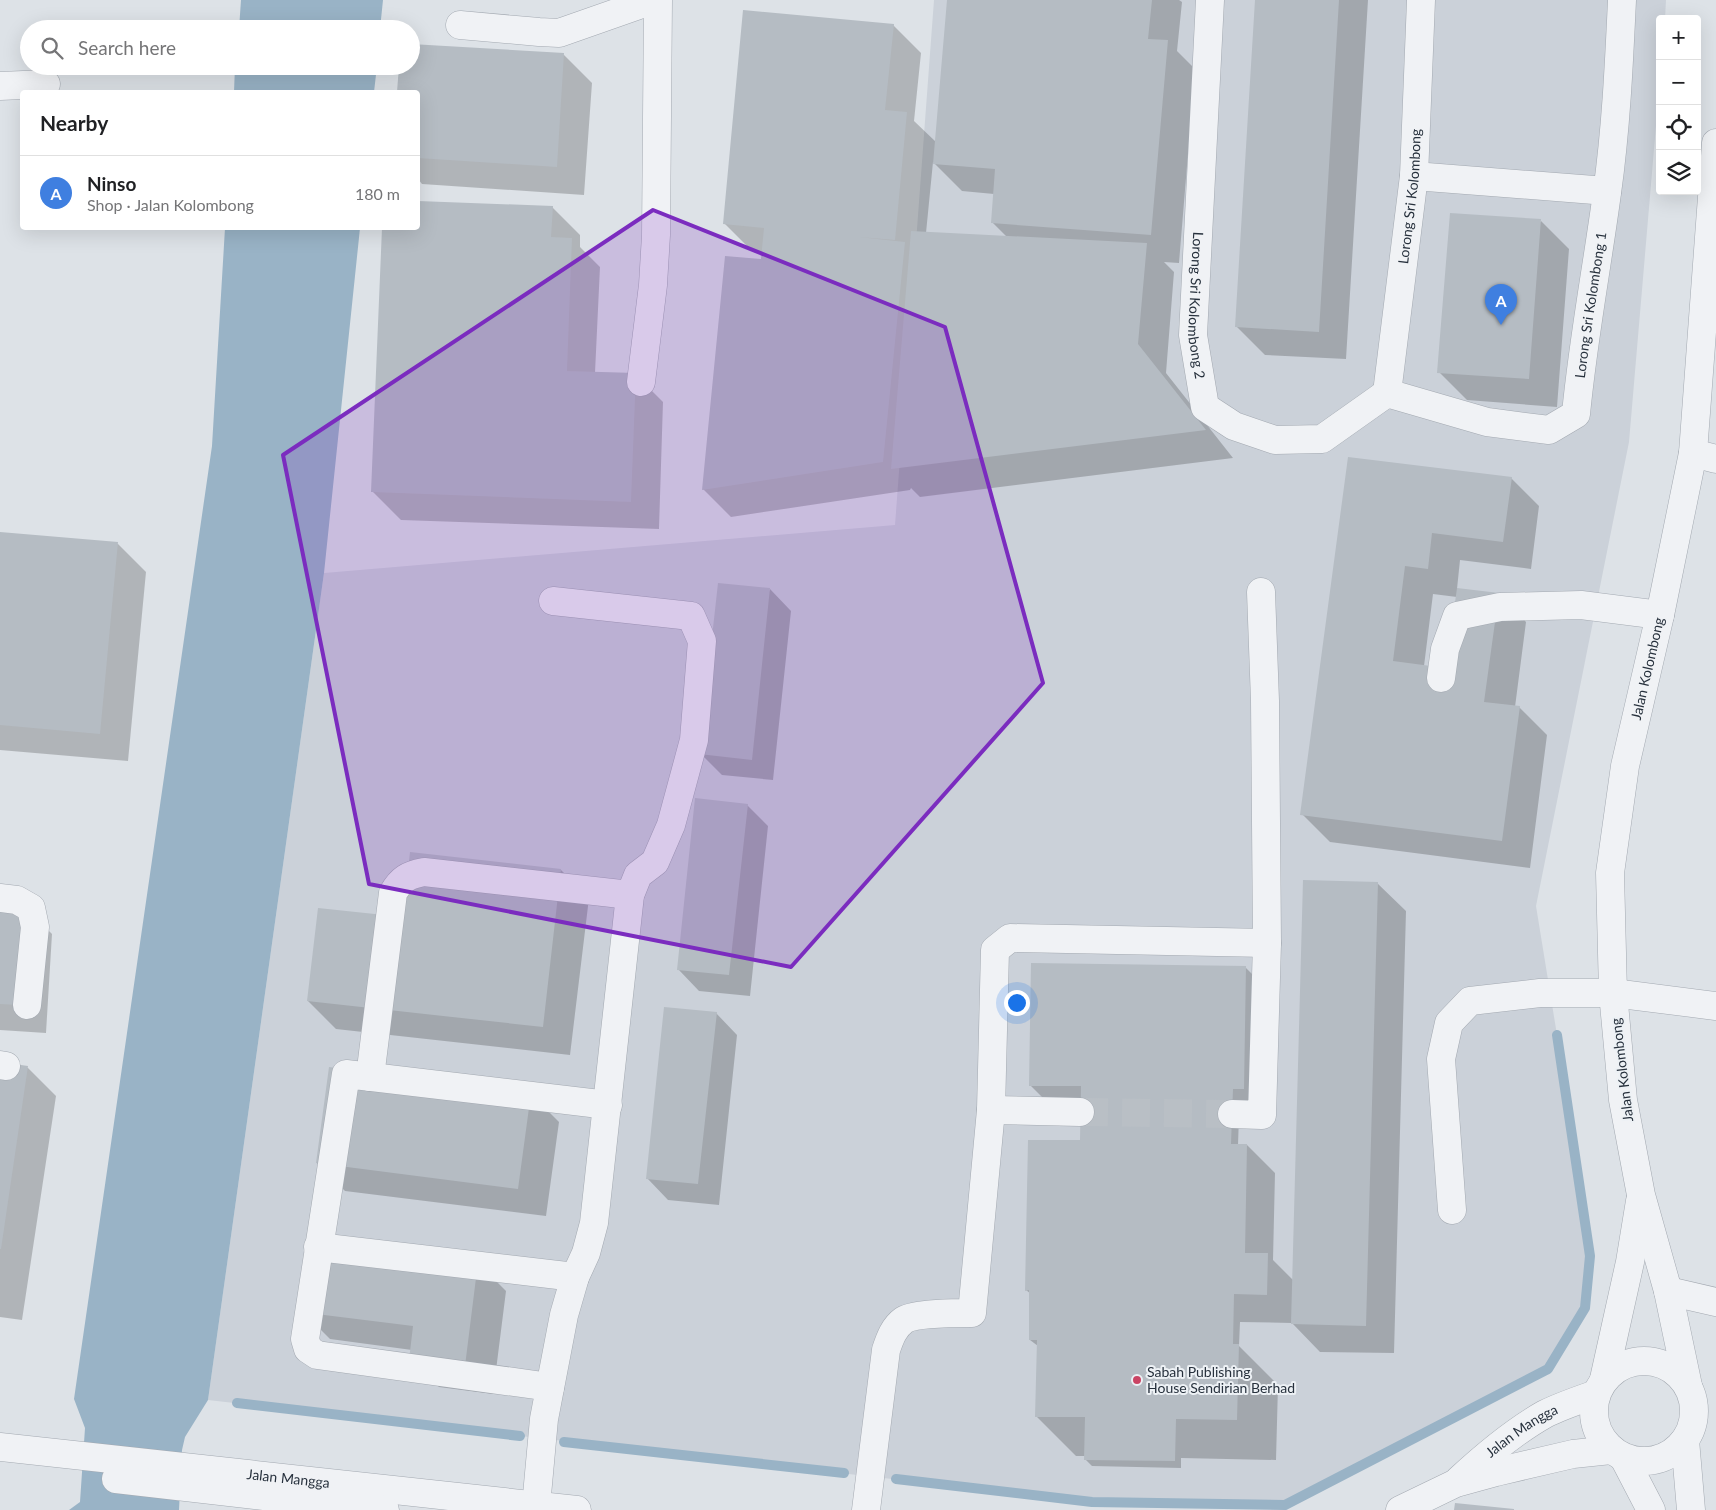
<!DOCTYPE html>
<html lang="en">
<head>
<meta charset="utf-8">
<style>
	:root { --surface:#fff; --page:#f2f2f2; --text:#202124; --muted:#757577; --line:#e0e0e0; --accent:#ca4464 }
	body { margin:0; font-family:Lato,sans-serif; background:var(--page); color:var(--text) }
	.controls { position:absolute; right:15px; top:15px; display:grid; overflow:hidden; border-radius:5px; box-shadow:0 5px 20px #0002 }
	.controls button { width:45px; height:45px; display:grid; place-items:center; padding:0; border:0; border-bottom:1px solid var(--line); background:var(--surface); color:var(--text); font:25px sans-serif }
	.you { position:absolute; left:1016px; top:1002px; width:18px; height:18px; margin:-12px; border:4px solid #fff; border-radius:50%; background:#1a73e8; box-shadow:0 0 0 8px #1a73e833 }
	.badge { display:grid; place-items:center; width:32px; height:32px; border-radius:50%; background:var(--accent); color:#fff; font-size:16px; font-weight:700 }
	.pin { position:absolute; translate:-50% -41px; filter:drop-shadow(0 1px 2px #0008) }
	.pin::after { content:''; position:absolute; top:26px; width:18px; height:15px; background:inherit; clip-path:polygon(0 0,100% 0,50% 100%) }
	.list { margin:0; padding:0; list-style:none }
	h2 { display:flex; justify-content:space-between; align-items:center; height:65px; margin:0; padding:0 20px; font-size:21px }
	h2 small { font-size:16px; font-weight:400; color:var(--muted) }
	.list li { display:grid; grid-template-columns:32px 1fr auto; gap:15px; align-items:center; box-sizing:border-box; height:75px; padding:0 20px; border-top:1px solid var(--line) }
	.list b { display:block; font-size:19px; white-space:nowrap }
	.list p { margin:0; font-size:16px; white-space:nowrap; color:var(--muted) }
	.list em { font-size:16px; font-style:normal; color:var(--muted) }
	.icon { flex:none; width:28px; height:28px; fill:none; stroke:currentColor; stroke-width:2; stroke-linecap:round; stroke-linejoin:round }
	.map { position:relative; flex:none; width:1716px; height:1510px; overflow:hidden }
	.search { position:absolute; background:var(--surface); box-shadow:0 5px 20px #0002; left:20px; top:20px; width:400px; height:55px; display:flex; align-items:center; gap:12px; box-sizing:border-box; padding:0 18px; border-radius:28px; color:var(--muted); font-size:19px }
	.panel { position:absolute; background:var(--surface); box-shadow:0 5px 20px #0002; left:20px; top:90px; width:400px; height:140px; border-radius:5px }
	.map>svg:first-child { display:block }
	.built { fill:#cbd1d9 }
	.water { fill:#99b3c6 }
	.shadow { fill:#0003; fill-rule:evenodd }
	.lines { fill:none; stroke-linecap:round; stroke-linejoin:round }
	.stream { stroke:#99b3c6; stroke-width:10 }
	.building { fill:#b5bcc3 }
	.minor-tunnel { stroke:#b9bfc5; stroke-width:28; stroke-dasharray:28 14; stroke-linecap:butt }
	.minor-casing { stroke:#a3a9b1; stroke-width:29 }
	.minor { stroke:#f0f2f5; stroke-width:28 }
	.marked { fill:#7b2cbf; fill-opacity:0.2; stroke:#7b2cbf; stroke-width:4; stroke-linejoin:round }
	.poi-dot { fill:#ca4464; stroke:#edf1f5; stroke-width:2 }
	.labels { text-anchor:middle; stroke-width:4; stroke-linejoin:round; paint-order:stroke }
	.street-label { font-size:14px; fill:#27313d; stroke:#edf1f5 }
	.poi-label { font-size:14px; fill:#27313d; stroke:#edf1f5; text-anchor:start }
</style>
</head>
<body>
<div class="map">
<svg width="1716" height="1510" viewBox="0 0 1716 1510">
	<rect width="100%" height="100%" fill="#dde2e7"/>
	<path class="built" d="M 934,0 L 1666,0 L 1665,19 L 1660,19 L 1660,79 L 1629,442 L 1536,906 L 1557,1035 L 1590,1256 L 1585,1308 L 1548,1369 L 1285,1505 L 1092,1502 L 208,1400 L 324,573 L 895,525 Z"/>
	<path class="water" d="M 241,0 L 383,0 L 380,29 L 239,29 Z
		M 235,66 L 377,66 L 374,92 L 234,92 Z
		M 225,228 L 360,228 L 324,573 L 208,1400 L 185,1437 L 182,1450 L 179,1510 L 69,1510 L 80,1502 L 85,1428 L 74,1399 L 212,446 Z"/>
	<path class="shadow" d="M 948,0 L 1179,0 L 1182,2 L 1177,51 L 1195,69 L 1179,263 L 1164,262 L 1174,272 L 1166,373 L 1233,458 L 920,497 L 911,488 L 910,490 L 731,517 L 703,489 L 763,252 L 752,251 L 724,223 L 893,25 L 921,53 L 914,121 L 936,142 ZM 933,162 L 962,191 L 994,194 L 992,222 L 1007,237 L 926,233 Z
		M 1256,0 L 1368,0 L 1346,359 L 1265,355 L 1237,327 Z
		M 564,55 L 592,83 L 584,195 L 422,184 L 418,179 L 418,92 L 399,92 L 400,66 Z
		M 418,202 L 552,207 L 580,235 L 580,247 L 600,267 L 595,373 L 635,374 L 663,402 L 659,529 L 401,520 L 373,492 L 383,228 L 418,228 Z
		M 1541,221 L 1569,249 L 1557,407 L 1467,400 L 1439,372 Z
		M 1349,458 L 1511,478 L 1539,506 L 1531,569 L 1460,560 L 1457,589 L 1498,594 L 1526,622 L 1515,707 L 1519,707 L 1547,735 L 1530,868 L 1330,842 L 1302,814 ZM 1433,594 L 1457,597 L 1447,669 L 1424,666 Z
		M 0,533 L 118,544 L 146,572 L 128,761 L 0,750 Z
		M 770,589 L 791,611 L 773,780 L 722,775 L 701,754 Z
		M 747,805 L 768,826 L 750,996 L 699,991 L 678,969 Z
		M 561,870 L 589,898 L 570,1055 L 336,1029 L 308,1001 L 404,918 Z
		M 1377,883 L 1406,911 L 1394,1353 L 1320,1352 L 1292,1323 L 1240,1322 L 1239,1346 L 1278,1385 L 1276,1460 L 1181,1458 L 1181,1468 L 1092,1466 L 1085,1459 L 1085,1456 L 1076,1456 L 1036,1416 L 1038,1346 L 1030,1340 L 1031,1294 L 1026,1290 L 1083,1142 L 1082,1114 L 1058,1113 L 1030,1085 L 1245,967 L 1273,995 L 1271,1116 L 1239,1116 L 1238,1145 L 1247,1145 L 1275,1173 L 1273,1260 L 1293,1280 Z
		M 0,905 L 24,906 L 52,934 L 46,1033 L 0,1030 Z
		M 716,1013 L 737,1035 L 719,1205 L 668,1200 L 647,1178 Z
		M 0,1064 L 28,1068 L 56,1096 L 22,1320 L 0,1317 Z
		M 531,1094 L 559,1122 L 546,1216 L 345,1191 L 317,1163 Z
		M 478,1263 L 506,1291 L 493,1394 L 439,1387 L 411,1359 L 412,1350 L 330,1339 L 302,1311 Z"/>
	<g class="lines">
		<path class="stream" d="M 237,1403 L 520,1436
			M 564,1442 L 844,1473
			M 896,1479 L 1092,1502 L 1285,1505 L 1548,1369 L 1585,1308 L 1590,1256 L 1557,1035"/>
	</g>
	<path class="building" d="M 947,0 L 1152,0 L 1148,39 L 1168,40 L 1151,235 L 991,223 L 995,169 L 933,164 Z
		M 1255,0 L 1339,0 L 1319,332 L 1235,327 Z
		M 743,10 L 894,24 L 885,110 L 907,112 L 895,240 L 859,237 L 905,242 L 883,462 L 702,490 L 725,256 L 761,259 L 764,228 L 723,224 Z
		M 411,44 L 564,53 L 557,167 L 418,158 L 418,92 L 397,92 L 399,66 L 411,66 Z
		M 418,201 L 553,206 L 551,237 L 572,238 L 567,371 L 636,373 L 631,502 L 371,492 L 382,228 L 418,228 Z
		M 1450,213 L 1541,219 L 1529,379 L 1437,373 Z
		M 911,231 L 1147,243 L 1138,344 L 1206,430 L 891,469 Z
		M 1348,457 L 1512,477 L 1503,542 L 1432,533 L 1428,569 L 1405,566 L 1393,661 L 1446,668 L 1457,588 L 1499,593 L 1484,702 L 1520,706 L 1502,841 L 1300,815 Z
		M 0,532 L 118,542 L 100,734 L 0,725 Z
		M 718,583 L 770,588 L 752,760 L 699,754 Z
		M 695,798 L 748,804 L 729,975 L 677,970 Z
		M 410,852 L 561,869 L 543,1027 L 307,1001 L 318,908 L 403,917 Z
		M 1303,880 L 1378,882 L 1366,1326 L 1291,1324 Z
		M 0,904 L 24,905 L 18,1005 L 0,1004 Z
		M 1031,963 L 1246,966 L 1244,1089 L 1233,1089 L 1231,1144 L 1247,1144 L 1245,1253 L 1268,1253 L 1267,1295 L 1234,1294 L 1233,1344 L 1239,1344 L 1237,1420 L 1176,1419 L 1175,1461 L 1084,1460 L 1085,1417 L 1035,1417 L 1037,1340 L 1029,1340 L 1029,1290 L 1025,1291 L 1028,1140 L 1080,1140 L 1081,1086 L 1029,1086 Z
		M 664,1007 L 717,1012 L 698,1184 L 646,1179 Z
		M 0,1062 L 28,1066 L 1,1249 L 0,1249 Z
		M 329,1067 L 531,1093 L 518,1189 L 316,1163 Z
		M 309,1241 L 478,1262 L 465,1366 L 409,1360 L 413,1326 L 300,1312 Z
		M 1455,1503 L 1514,1509 L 1514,1510 L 1454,1510 Z"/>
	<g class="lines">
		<path class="minor-tunnel" d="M 1080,1112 L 1232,1114"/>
		<g class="minor-casing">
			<g id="minor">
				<path id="s1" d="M 1210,0 L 1193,335 L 1205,407 L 1234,426 L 1275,440 L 1322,439 L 1387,393"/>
				<path d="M 460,25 L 539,32 L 559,33 L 653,0"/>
				<path d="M 0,86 L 46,84"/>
				<path d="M 1414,176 L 1607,191"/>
				<path d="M 641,382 L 653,285 L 656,235 L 658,0"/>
				<path id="s2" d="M 1387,393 L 1487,422 L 1549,430 L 1576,414 C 1583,340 1597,267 1607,193 C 1616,129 1619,64 1622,0"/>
				<path id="s3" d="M 1387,393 L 1414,176 L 1421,0"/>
				<path d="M 1693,453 L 1716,459"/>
				<path d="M 1441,678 L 1445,649 L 1457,616 L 1500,607 L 1581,605 L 1660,615"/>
				<path d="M 0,898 L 17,900 L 31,908 L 35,927 L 27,1005"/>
				<path d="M 0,1065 L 6,1066"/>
				<path d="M 370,1077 L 393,893 C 401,879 408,875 424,872 L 630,895"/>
				<path d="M 991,1110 L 1080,1112"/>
				<path d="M 1232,1114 L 1262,1115 L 1267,943 L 1265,701 L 1261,592"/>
				<path d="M 1452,1210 L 1441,1059 L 1449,1023 L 1470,1001 L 1540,993 L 1613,993 L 1716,1006"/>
				<path d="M 318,1247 L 575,1277"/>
				<path d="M 1668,1291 L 1716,1302"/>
				<circle cx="1644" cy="1411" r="50"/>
				<path d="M 1604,1379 L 1630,1262 L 1640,1201"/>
				<path id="s4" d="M 1688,1386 L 1668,1291 L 1641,1195 L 1623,1100 L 1613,993 L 1610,873 L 1625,766 L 1660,615 L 1693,453 L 1716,143"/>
				<path d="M 550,1387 L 317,1355 L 308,1349 L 305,1339 L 346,1074 L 608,1105"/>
				<path d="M 1685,1440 L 1691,1510"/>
				<path id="s5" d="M 0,1447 L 577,1510"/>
				<path d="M 1624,1458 L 1651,1510"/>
				<path d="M 116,1479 L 385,1510"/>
				<path id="s6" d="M 1459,1480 C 1486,1455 1513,1432 1545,1414 C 1561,1406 1579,1400 1596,1394"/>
				<path d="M 536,1506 L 544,1419 L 564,1315 L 575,1277 L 586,1253 L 594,1223 L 630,895 L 638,875 L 655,862 L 671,825 L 694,740 L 702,641 L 691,616 L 553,601"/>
				<path d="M 866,1510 L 886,1350 C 890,1338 894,1327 904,1320 C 915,1313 957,1313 972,1313 L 991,1110 L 995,950 L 1010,938 L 1267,943"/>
				<path d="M 1400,1510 L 1456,1483 L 1496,1472 L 1573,1454 L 1611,1450"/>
			</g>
		</g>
		<use href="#minor" class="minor"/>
	</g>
	<path class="marked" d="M 653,210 L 945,327 L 1043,683 L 791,967 L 369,884 L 283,455 Z"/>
	<circle class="poi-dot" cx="1137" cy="1380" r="5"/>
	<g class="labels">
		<g class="street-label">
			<text dy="5" stroke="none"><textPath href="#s3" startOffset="198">Lorong Sri Kolombong</textPath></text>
			<text dy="5" stroke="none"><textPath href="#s1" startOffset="306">Lorong Sri Kolombong 2</textPath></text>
			<text dy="5" stroke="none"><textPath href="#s2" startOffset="308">Lorong Sri Kolombong 1</textPath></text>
			<text dy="5" stroke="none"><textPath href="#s4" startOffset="729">Jalan Kolombong</textPath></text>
			<text transform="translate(1622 1070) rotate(-97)" y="5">Jalan Kolombong</text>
			<text dy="5" stroke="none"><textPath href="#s6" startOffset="80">Jalan Mangga</textPath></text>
			<text dy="5" stroke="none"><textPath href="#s5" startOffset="290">Jalan Mangga</textPath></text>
		</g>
		<g class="poi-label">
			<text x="1147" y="1377">Sabah Publishing<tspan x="1147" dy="16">House Sendirian Berhad</tspan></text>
		</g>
	</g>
</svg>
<div class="controls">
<button>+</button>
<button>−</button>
<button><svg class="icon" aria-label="locate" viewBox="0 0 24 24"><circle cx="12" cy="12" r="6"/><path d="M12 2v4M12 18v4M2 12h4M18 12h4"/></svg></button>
<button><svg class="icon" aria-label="layers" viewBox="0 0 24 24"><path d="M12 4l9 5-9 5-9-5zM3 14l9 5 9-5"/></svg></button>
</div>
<div class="you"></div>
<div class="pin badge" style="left:1501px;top:325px;background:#3f7fe0">A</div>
<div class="search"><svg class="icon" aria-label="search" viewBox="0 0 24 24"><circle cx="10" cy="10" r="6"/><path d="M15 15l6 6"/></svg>Search here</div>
<section class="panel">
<h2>Nearby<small></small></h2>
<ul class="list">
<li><span class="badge" style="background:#3f7fe0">A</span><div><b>Ninso</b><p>Shop · Jalan Kolombong</p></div><em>180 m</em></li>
</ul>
</section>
</div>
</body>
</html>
